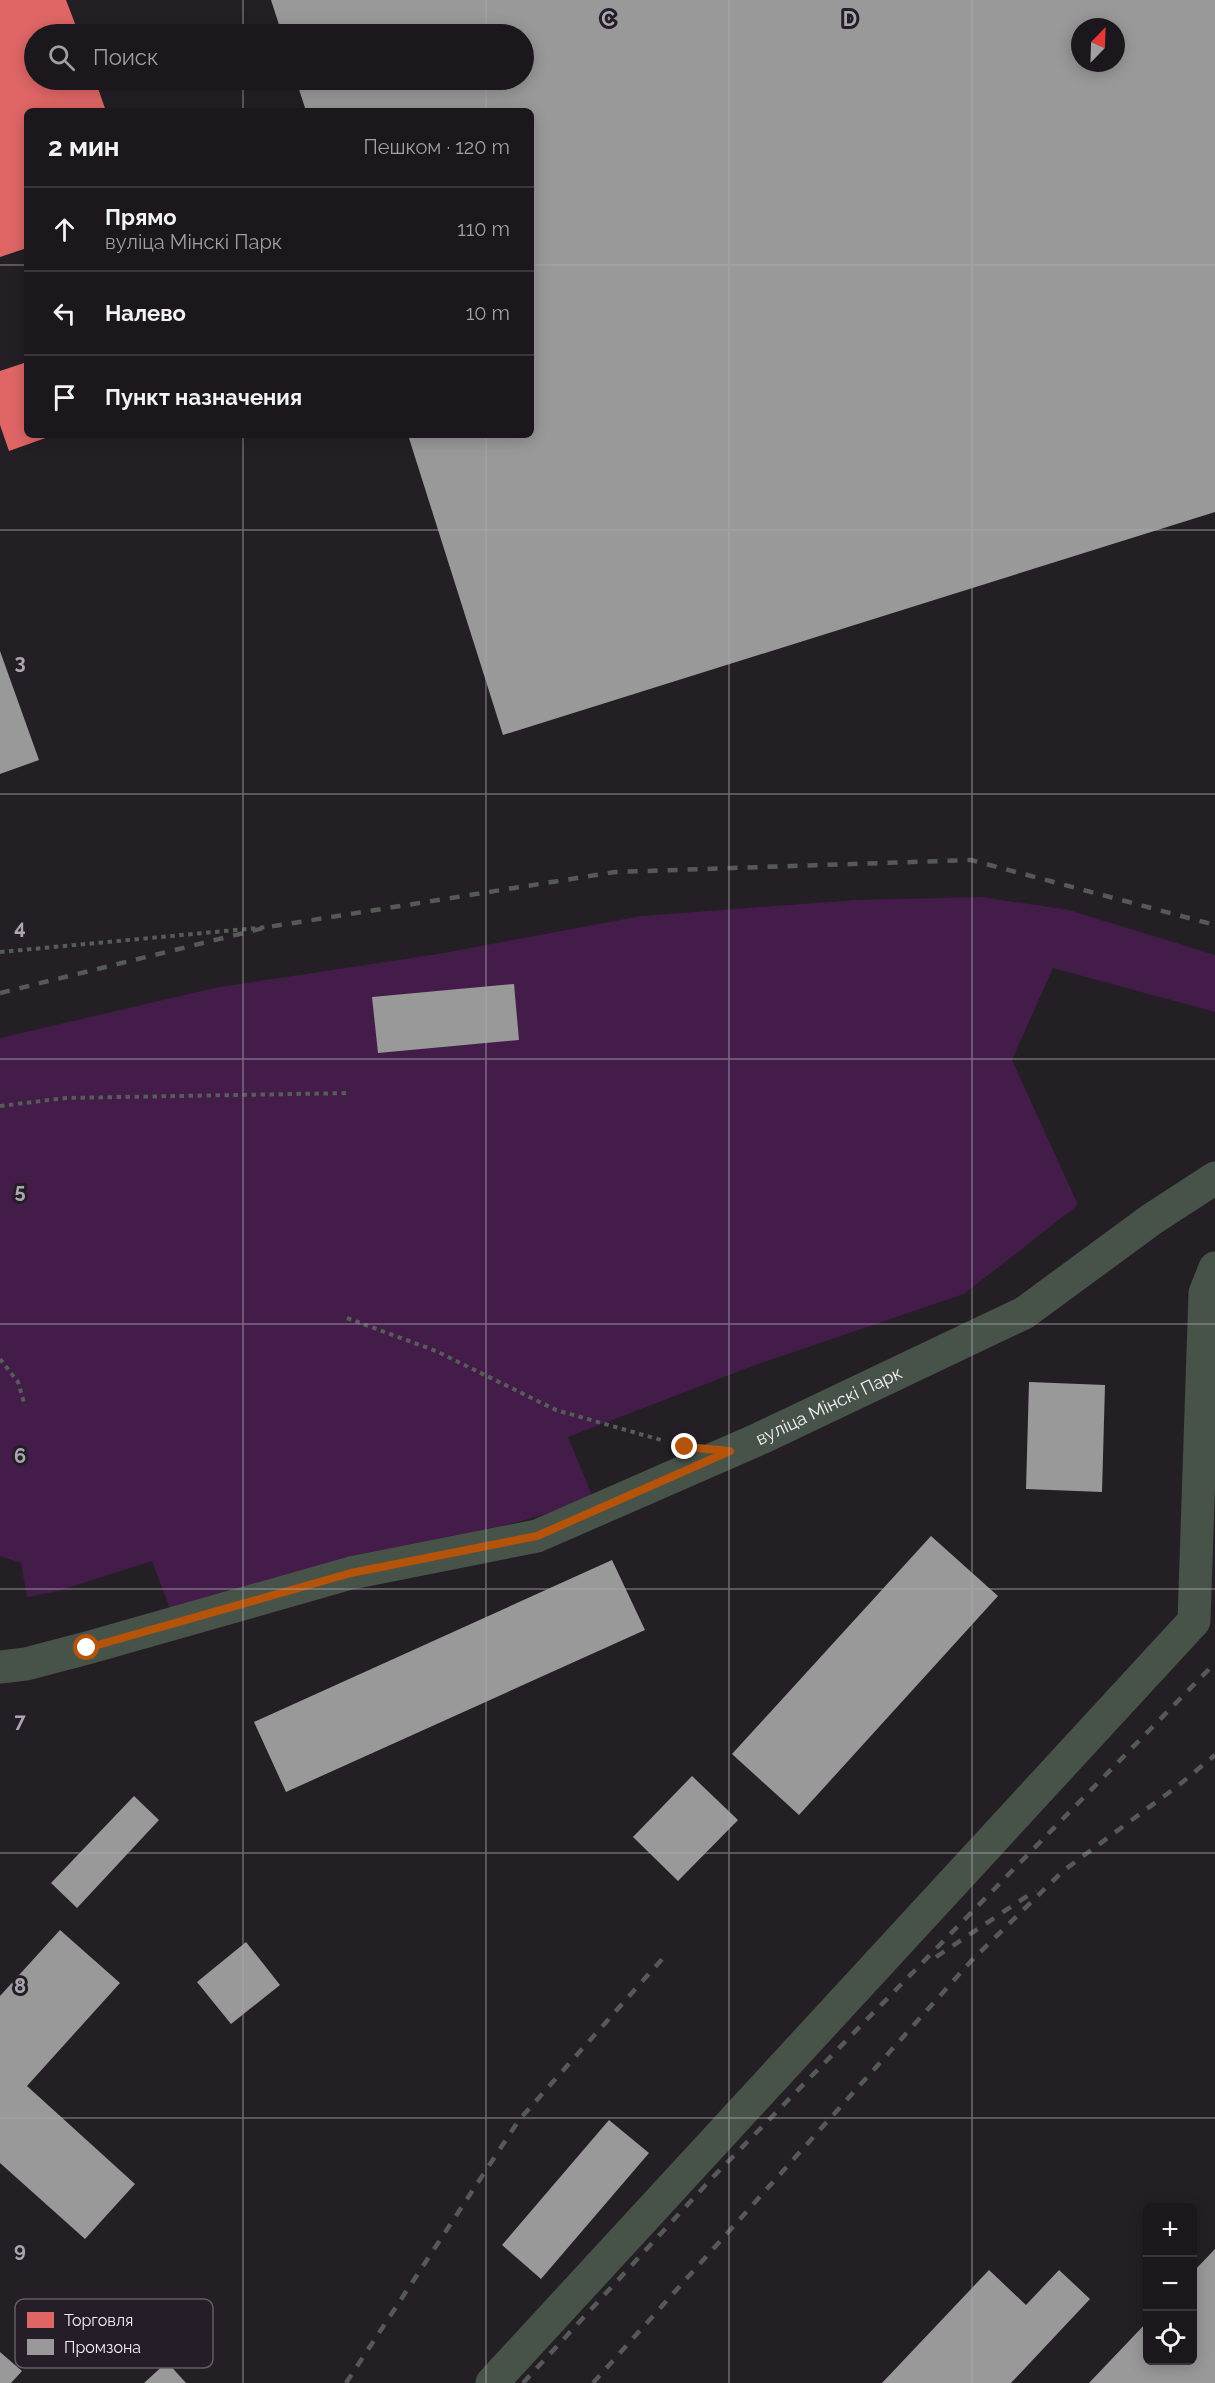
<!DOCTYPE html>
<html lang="ru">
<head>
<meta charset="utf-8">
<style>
	:root { --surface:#1b171c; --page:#242025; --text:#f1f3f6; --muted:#a09fa3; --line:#39363b }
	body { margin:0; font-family:Raleway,sans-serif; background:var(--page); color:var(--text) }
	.controls { position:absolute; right:18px; bottom:18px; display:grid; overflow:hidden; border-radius:9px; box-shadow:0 3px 15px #0003 }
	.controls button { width:54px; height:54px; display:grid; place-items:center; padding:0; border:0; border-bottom:2px solid var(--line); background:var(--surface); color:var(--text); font:30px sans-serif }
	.compass { position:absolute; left:1071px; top:18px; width:54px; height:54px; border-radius:50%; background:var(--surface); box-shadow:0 3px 15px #0003; rotate:23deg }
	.stop { position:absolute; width:18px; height:18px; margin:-14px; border:4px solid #b45309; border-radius:50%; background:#fff }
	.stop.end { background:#b45309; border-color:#fff; box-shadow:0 2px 6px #0008 }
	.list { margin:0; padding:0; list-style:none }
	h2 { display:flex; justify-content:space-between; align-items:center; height:78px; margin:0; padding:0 24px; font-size:26px }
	h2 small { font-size:20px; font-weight:400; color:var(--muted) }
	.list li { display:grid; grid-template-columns:39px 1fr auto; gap:18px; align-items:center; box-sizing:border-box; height:84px; padding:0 24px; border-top:2px solid var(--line) }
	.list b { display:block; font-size:22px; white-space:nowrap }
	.list p { margin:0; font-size:20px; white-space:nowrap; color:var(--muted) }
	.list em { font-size:20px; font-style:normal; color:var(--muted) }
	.icon { flex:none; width:33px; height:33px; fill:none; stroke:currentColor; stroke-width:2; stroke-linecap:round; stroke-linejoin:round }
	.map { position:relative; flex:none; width:1215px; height:2383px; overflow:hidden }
	.search { position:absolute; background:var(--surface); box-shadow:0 3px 15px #0003; left:24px; top:24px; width:510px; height:66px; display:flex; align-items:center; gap:15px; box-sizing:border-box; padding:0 21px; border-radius:33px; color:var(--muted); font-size:22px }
	.panel { position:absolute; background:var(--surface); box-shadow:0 3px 15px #0003; left:24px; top:108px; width:510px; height:330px; border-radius:9px }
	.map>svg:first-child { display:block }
	.green { fill:#431c49 }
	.shops { fill:#e06666 }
	.industry { fill:#999; fill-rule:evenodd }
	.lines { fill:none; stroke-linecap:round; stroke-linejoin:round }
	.path { stroke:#565c57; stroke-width:4; stroke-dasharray:4.5 4.5; stroke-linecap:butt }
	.minor { stroke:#475349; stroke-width:33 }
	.rail { stroke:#565a57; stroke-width:4.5; stroke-dasharray:10 10; stroke-linecap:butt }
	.route { stroke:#b45309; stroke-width:8 }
	.grid { fill:none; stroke:#aca7ae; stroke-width:1.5; stroke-opacity:0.55 }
	.labels { text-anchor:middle; stroke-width:6; stroke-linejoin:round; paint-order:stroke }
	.street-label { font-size:18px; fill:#f6f0f7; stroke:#251d27 }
	.key { fill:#251d27; stroke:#645c65; stroke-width:1.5 }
	.key-label { font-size:16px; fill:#f6f0f7 }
	.grid-label { font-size:20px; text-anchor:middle; font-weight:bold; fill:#aca7ae; stroke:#251d27; stroke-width:6; stroke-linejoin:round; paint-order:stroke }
</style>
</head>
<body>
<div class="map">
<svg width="1215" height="2383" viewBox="0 0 1215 2383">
	<rect width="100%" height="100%" fill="#241f25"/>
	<path class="green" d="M 982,897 L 1069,910 L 1215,955 L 1215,1012 L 1053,968 L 1012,1060 L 1078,1205 L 964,1294 L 758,1364 L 568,1437 L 594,1500 L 458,1539 L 172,1614 L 152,1561 L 58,1591 L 27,1597 L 21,1563 L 0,1556 L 0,1038 L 219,987 L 438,954 L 641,916 L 855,900 Z"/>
	<path class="shops" d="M 0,0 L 66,0 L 79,34 L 34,34 L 34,80 L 95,80 L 106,111 L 27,111 L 27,248 L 0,257 Z
		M 27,362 L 27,435 L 54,435 L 9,451 L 0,425 L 0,371 Z"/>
	<path class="industry" d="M 271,0 L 1215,0 L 1215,512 L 503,735 L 408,435 L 531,435 L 531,111 L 306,111 L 296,80 L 524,80 L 524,34 L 282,34 ZM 1080,27 L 1116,27 L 1116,63 L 1080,63 Z
		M 0,651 L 39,760 L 0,774 Z
		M 514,984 L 519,1040 L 378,1053 L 372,997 Z
		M 1029,1382 L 1105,1385 L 1102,1492 L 1026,1489 Z
		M 931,1536 L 998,1596 L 799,1815 L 732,1754 Z
		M 612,1560 L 645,1630 L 286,1792 L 254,1722 Z
		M 692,1776 L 738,1820 L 678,1881 L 633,1837 Z
		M 134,1796 L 159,1820 L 77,1908 L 51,1883 Z
		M 60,1930 L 120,1983 L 27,2086 L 135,2184 L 85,2239 L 0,2163 L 0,1996 Z
		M 246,1942 L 280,1985 L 231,2024 L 197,1982 Z
		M 609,2120 L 649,2153 L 541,2279 L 502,2245 Z
		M 1215,2249 L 1215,2383 L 1089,2383 L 1148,2321 L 1148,2360 L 1192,2360 L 1192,2273 Z
		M 989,2270 L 1026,2305 L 1059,2270 L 1090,2299 L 1011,2383 L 882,2383 Z
		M 0,2352 L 22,2371 L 11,2383 L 0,2383 Z
		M 167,2362 L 186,2383 L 144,2383 Z"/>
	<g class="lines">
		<path class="path" d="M 0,952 L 268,927
			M 0,1106 L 66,1098 L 350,1093
			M 347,1318 L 436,1351 L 556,1410 L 661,1440
			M 0,1359 L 18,1382 L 25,1406"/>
		<g class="minor">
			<path id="s1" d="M 0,1667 L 26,1664 L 87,1648 L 351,1573 L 537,1536 L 761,1438 L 1024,1313 L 1152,1219 L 1215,1178"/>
			<path d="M 492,2383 L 1194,1621 L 1205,1293 L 1215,1268"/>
		</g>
		<path class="rail" d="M 0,993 L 268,927 L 615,872 L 971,860 L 1215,925
			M 936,1957 L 1036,1890
			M 346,2383 L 519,2120 L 663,1958
			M 523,2383 L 714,2176 L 1215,1663
			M 593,2383 L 972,1960 L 1063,1871 L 1179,1785 L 1215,1755"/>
	</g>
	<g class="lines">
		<path class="route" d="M 87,1648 L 351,1573 L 537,1536 L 730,1451 L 685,1447"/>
	</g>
	<path class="grid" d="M 243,0 L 243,34M 486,0 L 486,34M 729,0 L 729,2383M 972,0 L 972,2383M 243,80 L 243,111M 486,80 L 486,111M 0,265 L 27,265M 531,265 L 1215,265M 243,435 L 243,2383M 486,435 L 486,2383M 0,530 L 1215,530M 0,794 L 1215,794M 0,1059 L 1215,1059M 0,1324 L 1215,1324M 0,1589 L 1215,1589M 0,1853 L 1215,1853M 0,2118 L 1215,2118"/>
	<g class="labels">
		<g class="street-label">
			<text dy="6" stroke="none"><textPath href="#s1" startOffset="873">вуліца Мінскі Парк</textPath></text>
		</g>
	</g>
	<rect x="15" y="2299" width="198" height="69" rx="9" class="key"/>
	<rect x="27" y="2312" width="27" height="16" fill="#e06666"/>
	<rect x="27" y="2339" width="27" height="16" fill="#999"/>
	<g class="key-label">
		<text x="64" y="2326">Торговля</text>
		<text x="64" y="2353">Промзона</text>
	</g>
	<g class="grid-label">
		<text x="608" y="26">C</text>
		<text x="850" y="26">D</text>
		<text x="20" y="669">3</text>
		<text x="20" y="934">4</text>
		<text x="20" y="1198">5</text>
		<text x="20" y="1463">6</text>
		<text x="20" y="1728">7</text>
		<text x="20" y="1993">8</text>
		<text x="20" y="2257">9</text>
	</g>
</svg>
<div class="controls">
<button>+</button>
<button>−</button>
<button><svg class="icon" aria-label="locate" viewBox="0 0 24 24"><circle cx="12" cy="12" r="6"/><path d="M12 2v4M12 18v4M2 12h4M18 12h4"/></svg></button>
</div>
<svg class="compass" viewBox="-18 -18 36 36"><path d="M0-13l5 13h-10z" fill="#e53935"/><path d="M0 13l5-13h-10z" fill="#a09fa3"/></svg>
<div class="stop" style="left:87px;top:1648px"></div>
<div class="stop end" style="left:685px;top:1447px"></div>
<div class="search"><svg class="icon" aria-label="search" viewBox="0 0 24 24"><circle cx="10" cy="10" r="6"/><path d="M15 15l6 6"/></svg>Поиск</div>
<section class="panel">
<h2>2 мин<small>Пешком · 120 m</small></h2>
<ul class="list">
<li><svg class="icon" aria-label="ahead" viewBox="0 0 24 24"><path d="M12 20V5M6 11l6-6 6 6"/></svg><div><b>Прямо</b><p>вуліца Мінскі Парк</p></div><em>110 m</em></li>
<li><svg class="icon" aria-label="left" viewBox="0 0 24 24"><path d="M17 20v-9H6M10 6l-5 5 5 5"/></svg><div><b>Налево</b></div><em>10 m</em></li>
<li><svg class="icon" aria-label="arrive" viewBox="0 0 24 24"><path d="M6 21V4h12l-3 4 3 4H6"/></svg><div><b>Пункт назначения</b></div></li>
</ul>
</section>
</div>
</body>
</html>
